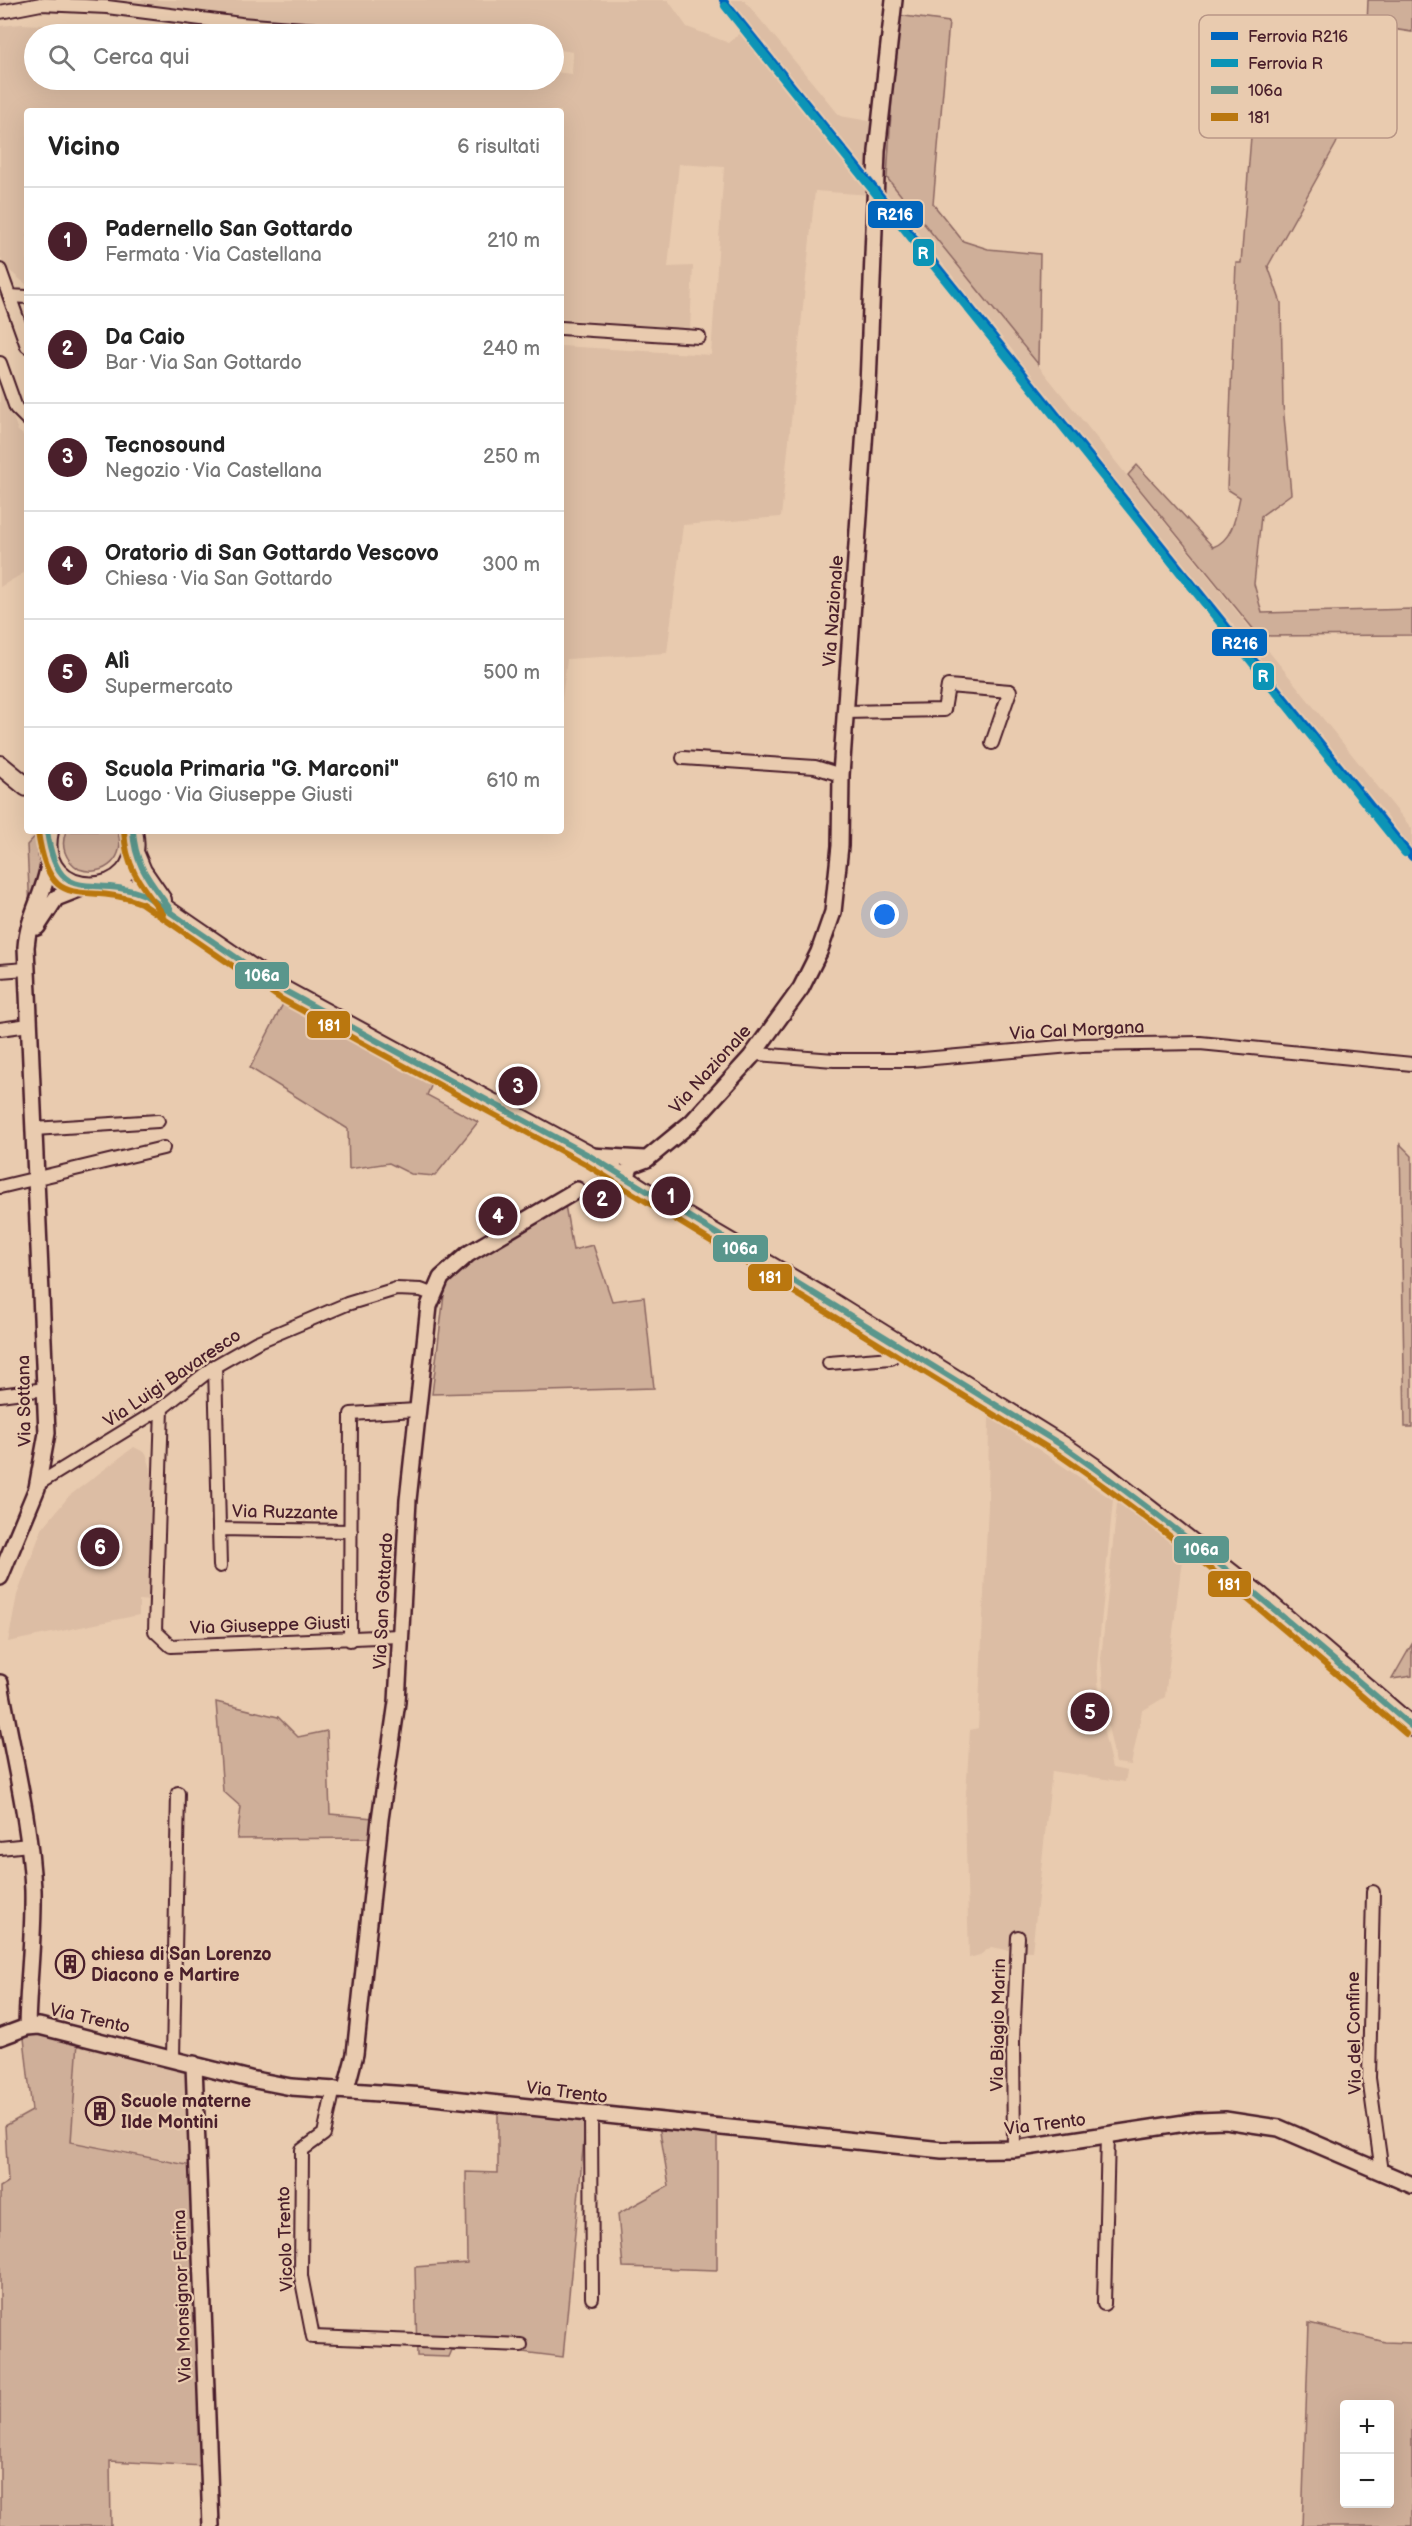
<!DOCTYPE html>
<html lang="it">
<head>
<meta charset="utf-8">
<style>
	:root { --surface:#fff; --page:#f2f2f2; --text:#222; --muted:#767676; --line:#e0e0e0; --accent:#4a1f2b }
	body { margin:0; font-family:"Balsamiq Sans",sans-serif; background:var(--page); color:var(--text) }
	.controls { position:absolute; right:18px; bottom:18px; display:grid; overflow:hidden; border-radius:6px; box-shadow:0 6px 24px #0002 }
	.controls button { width:54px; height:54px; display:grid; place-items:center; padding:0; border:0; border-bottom:2px solid var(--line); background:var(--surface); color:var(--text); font:30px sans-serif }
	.you { position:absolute; left:885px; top:915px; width:21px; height:21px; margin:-15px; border:4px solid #fff; border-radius:50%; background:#1a73e8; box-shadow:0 0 0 9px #1a73e833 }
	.badge { display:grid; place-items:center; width:39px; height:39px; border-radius:50%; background:var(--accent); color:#fff; font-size:20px; font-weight:700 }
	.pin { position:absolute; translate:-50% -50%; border:3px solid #fff; box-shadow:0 2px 6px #0006 }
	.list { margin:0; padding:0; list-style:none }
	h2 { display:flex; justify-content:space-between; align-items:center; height:78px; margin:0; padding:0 24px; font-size:26px }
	h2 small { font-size:20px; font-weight:400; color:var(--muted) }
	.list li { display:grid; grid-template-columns:39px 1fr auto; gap:18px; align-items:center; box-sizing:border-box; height:108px; padding:0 24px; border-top:2px solid var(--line) }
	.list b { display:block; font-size:22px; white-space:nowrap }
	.list p { margin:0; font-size:20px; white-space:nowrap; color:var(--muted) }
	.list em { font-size:20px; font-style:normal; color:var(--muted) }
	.icon { flex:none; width:33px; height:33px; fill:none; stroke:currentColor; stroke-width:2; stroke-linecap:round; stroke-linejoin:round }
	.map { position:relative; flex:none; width:1412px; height:2526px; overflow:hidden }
	.search { position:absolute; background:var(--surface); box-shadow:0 6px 24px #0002; left:24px; top:24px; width:540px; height:66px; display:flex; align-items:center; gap:15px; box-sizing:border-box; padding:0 21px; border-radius:33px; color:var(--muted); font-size:22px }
	.panel { position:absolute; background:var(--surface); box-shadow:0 6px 24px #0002; left:24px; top:108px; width:540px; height:726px; border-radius:6px }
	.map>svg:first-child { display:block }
	.built { fill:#dcbda4 }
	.green { fill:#cfaf99; stroke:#8c6762; stroke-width:1.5; fill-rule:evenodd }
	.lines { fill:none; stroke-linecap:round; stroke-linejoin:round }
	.minor-casing { stroke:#4a1f2b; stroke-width:16 }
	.tertiary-casing { stroke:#4a1f2b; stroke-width:20 }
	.primary-casing { stroke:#4a1f2b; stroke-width:22 }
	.minor { stroke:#e9cbaf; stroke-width:12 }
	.tertiary { stroke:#e9cbaf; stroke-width:15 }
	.primary { stroke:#e9cbaf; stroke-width:18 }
	.bus-1-casing { stroke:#e9cbaf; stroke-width:10 }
	.bus-2-casing { stroke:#e9cbaf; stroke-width:10 }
	.bus-1 { stroke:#5a968c; stroke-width:6 }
	.bus-2 { stroke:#ba770f; stroke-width:6 }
	.rail-1-casing { stroke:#e9cbaf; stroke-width:12 }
	.rail-2-casing { stroke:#e9cbaf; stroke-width:12 }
	.rail-1 { stroke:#0065bd; stroke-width:8 }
	.rail-2 { stroke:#0b94b6; stroke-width:8 }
	.labels { text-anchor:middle; stroke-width:4.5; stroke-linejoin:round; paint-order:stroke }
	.street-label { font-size:18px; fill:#4a1f2b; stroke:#e9cbaf }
	.poi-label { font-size:18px; font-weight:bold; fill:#4a1f2b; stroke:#e9cbaf; text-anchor:start }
	.key { fill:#e9cbaf; stroke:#b99787; stroke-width:1.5 }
	.key-label { font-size:16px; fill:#4a1f2b }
	.line-badge { stroke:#e9cbaf; stroke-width:2 }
	.badge-label { font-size:16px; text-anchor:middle; font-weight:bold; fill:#fff }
</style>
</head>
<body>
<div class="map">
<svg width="1412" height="2526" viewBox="0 0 1412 2526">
	<rect width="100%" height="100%" fill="#e9cbaf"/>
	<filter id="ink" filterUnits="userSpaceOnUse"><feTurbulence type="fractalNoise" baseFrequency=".0167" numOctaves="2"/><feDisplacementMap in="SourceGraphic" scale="12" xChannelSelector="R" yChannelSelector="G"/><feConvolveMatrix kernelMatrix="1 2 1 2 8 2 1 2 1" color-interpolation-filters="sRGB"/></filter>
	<g filter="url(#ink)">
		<path class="built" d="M 0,0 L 668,0 L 687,27 L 729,43 L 743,31 L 717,0 L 744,0 L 840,116 L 875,122 L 871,195 L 815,191 L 781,517 L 683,525 L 667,653 L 567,659 L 561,706 L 561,346 L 711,355 L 724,167 L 679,164 L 668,267 L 693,266 L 690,329 L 561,319 L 561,111 L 27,111 L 27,285 L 4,266 L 0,255 L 0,26 L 22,24 L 204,34 L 34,34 L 34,80 L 554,80 L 554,72 L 572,74 L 573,52 L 554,49 L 554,34 L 422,34 L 291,20 L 19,5 L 0,8 Z
			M 887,178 L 1412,829 L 1412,863 L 884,209 Z
			M 0,380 L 18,431 L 27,438 L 27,571 L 0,587 Z
			M 989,1416 L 1113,1500 L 1097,1665 L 1101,1719 L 1112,1768 L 1127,1771 L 1125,1782 L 1052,1771 L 1032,1951 L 1013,1951 L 991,1947 L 980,1955 L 969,1958 L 965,1809 L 970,1730 L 978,1728 L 988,1504 Z
			M 134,1447 L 146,1453 L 151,1469 L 151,1601 L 139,1600 L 139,1615 L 8,1642 L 17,1595 L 42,1529 L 69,1496 Z
			M 1118,1494 L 1185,1535 L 1165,1697 L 1142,1711 L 1131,1765 L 1116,1763 L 1105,1713 L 1101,1659 Z
			M 78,2041 L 187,2066 L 192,2166 L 71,2142 Z"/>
		<path class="green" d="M 1368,0 L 1412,0 L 1412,32 L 1367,25 Z
			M 897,15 L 949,22 L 933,204 L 963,241 L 988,249 L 1040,254 L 1038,364 L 887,178 Z
			M 1259,35 L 1289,38 L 1354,58 L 1349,110 L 1336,144 L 1268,266 L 1281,303 L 1283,405 L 1291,494 L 1261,516 L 1254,584 L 1262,613 L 1412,609 L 1412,635 L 1259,636 L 1128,475 L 1137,465 L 1213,547 C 1233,540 1236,515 1240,497 L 1227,489 L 1236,263 L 1241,263 Z
			M 40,831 L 39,847 L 42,865 L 30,911 L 27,845 Z
			M 66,831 L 117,831 C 128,857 104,878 79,869 C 65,860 60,846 66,831 Z
			M 284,1002 L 432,1084 L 427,1095 L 478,1122 L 435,1176 L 411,1174 L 389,1163 L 349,1169 L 348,1129 L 250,1068 Z
			M 1400,1144 L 1412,1156 L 1412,1427 L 1405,1427 Z
			M 565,1205 L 573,1250 L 593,1245 L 612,1301 L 644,1297 L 654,1388 L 432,1394 L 444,1295 L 449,1280 L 486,1250 Z
			M 1412,1644 L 1412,1676 L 1392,1679 Z
			M 216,1702 L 278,1717 L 298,1737 L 327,1731 L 330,1814 L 373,1818 L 371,1838 L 237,1839 L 241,1807 L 223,1791 Z
			M 36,2034 L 78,2041 L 71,2142 L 192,2166 L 203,2466 L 110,2461 L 111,2526 L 0,2526 L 0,2187 L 8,2182 L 5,2126 L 32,2111 L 24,2038 Z
			M 498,2111 L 586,2118 L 563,2357 L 514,2351 L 452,2350 L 449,2357 L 417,2356 L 415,2267 L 467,2263 L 466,2172 L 498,2173 Z
			M 659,2125 L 717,2132 L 717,2270 L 623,2267 L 618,2214 L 669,2186 Z
			M 1309,2323 L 1385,2342 L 1412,2343 L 1412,2526 L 1302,2526 ZM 1344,2404 L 1390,2404 L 1390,2504 L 1344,2504 Z"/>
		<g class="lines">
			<g class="minor-casing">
				<path id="minor" d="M 0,12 L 41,4 L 107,7 L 241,24 L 368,34
					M 0,270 L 27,346
					M 10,296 L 27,297
					M 561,328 L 699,337
					M 0,363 L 16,408 L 27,419
					M 845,712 L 944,710 L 948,686 L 1010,691 L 992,743
					M 683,758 L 815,767 L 841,775
					M 0,971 L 26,969
					M 0,1029 L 29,1025
					M 748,1061 L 757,1054 L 834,1060 L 912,1060 L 1082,1045 L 1200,1043 L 1412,1064
					M 34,1129 L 158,1121
					M 0,1187 L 163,1148
					M 829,1363 L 891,1358 L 901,1345
					M 215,1366 L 220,1566
					M 0,1395 L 45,1389
					M 162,1408 L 155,1631 L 171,1646 L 399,1636
					M 38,1484 L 162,1408 L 215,1366 L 257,1342 L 347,1304 L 396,1289 L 421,1290 L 434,1295
					M 219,1529 L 351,1531
					M 350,1640 L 351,1414 L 416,1410
					M 0,1848 L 29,1845
					M 1373,1892 L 1369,2078 L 1382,2172
					M 173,2058 L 178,1793
					M 334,2088 L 324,2134 L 302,2150 L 301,2276 L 313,2337 L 521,2345
					M 591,2115 L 592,2298
					M 1014,2149 L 1013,2041 L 1018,1937
					M 1104,2304 L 1108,2135"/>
			</g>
			<g class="tertiary-casing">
				<path id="tertiary" d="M 37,927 L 56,898 L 84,887
					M 590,1156 L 644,1159
					M 626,1178 L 631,1165 L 647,1159 L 692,1122 L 751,1057 L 801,988 L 819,952 L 833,912 L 840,846 L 841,775 L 868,386 L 877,151 L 894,0
					M 0,1577 L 37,1488 L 47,1433 L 26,947 C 28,915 47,890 50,858
					M 0,1683 C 12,1752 30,1820 33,1890 C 34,1935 28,1981 27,2027
					M 0,2037 L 27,2027 L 39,2026 L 250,2079 L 291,2087 L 424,2096 L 942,2150 L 1014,2149 L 1198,2121 L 1225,2120 L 1279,2128 L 1412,2185
					M 194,2064 L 211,2526
					M 346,2089 L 355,2054 L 380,1819 L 397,1702 L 408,1500 L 429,1306 L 441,1278 L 468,1254 L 577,1190"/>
			</g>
			<g class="primary-casing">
				<path id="primary" d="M 0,765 L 27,787
					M 49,831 C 33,905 149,905 133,831
					M 134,852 L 142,871 L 162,900
					M 102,886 L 124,887 L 145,895 L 285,991 L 590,1156 L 671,1208 L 823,1297 L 1063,1446 L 1105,1475 L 1260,1596 L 1412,1727"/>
			</g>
			<use href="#minor" class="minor"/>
			<use href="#tertiary" class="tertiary"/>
			<use href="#primary" class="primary"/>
			<g class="bus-1-casing">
				<path id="bus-1" d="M 47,831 C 58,910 90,873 145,895 L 285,991 L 590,1156 L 1063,1446 C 1186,1531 1299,1630 1412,1727
					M 133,831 C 135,866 150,881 170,909"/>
			</g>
			<g class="bus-2-casing">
				<path id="bus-2" d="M 124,831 C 126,869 141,885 163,914
					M 38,832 C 50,918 83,880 141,903 L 281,999 L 585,1164 L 1058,1454 C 1181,1538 1293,1637 1406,1734"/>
			</g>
			<use href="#bus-1" class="bus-1"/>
			<use href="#bus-2" class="bus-2"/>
			<g class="rail-1-casing">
				<path id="rail-1" d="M 723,0 L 1412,857"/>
			</g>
			<g class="rail-2-casing">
				<path id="rail-2" d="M 725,6 L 1405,853"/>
			</g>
			<use href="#rail-1" class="rail-1"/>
			<use href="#rail-2" class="rail-2"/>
		</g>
	</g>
	<defs>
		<g id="building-ring" transform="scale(1.5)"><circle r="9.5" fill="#e9cbaf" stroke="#4a1f2b" stroke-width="1.5"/><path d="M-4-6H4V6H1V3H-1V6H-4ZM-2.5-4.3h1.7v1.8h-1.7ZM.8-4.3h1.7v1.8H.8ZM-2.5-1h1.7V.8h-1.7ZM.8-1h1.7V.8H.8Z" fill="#4a1f2b"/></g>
	</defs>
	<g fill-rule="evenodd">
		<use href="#building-ring" x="70" y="1964"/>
		<use href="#building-ring" x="100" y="2111"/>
	</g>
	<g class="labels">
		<g class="street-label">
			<text transform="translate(833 611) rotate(-86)" y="6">Via Nazionale</text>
			<text transform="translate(1077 1030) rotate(-3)" y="6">Via Cal Morgana</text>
			<text transform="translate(710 1069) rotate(-48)" y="6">Via Nazionale</text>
			<text transform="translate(172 1378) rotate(-34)" y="6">Via Luigi Bavaresco</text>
			<text transform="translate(24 1401) rotate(-91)" y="6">Via Sottana</text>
			<text transform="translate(285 1512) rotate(1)" y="6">Via Ruzzante</text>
			<text transform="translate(383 1601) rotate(-87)" y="6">Via San Gottardo</text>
			<text transform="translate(270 1625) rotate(-2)" y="6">Via Giuseppe Giusti</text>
			<text transform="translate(90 2018) rotate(13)" y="6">Via Trento</text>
			<text transform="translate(998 2025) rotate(-89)" y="6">Via Biagio Marin</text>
			<text transform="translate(1354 2033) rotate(-91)" y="6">Via del Confine</text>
			<text transform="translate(567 2092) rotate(7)" y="6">Via Trento</text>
			<text transform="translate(1045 2124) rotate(-7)" y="6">Via Trento</text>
			<text transform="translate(285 2239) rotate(-92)" y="6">Vicolo Trento</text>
			<text transform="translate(182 2296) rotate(-92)" y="6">Via Monsignor Farina</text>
		</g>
		<g class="poi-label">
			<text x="91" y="1960">chiesa di San Lorenzo<tspan x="91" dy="21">Diacono e Martire</tspan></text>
			<text x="121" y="2107">Scuole materne<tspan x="121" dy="21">Ilde Montini</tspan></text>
		</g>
	</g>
	<rect x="1199" y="15" width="198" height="123" rx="9" class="key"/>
	<rect x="1211" y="32" width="27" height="8" fill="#0065bd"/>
	<rect x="1211" y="59" width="27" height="8" fill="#0b94b6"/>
	<rect x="1211" y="86" width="27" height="8" fill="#5a968c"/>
	<rect x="1211" y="113" width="27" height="8" fill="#ba770f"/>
	<g class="key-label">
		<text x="1248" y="42">Ferrovia R216</text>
		<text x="1248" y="69">Ferrovia R</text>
		<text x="1248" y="96">106a</text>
		<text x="1248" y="123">181</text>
	</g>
	<g class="line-badge">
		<rect x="867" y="200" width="57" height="29" rx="6" fill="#0065bd"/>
		<rect x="912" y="238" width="23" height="29" rx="6" fill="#0b94b6"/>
		<rect x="1211" y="628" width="57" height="29" rx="6" fill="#0065bd"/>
		<rect x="1252" y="662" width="23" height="29" rx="6" fill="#0b94b6"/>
		<rect x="234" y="961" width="56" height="29" rx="6" fill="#5a968c"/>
		<rect x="306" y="1010" width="45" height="29" rx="6" fill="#ba770f"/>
		<rect x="712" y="1234" width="57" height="29" rx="6" fill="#5a968c"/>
		<rect x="747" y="1263" width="46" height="29" rx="6" fill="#ba770f"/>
		<rect x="1173" y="1535" width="57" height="29" rx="6" fill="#5a968c"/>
		<rect x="1207" y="1570" width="45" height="28" rx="6" fill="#ba770f"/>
	</g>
	<g class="badge-label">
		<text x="895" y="220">R216</text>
		<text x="923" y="259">R</text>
		<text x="1240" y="649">R216</text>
		<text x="1263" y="682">R</text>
		<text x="262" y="981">106a</text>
		<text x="329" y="1031">181</text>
		<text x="740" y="1254">106a</text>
		<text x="770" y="1283">181</text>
		<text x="1201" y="1555">106a</text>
		<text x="1229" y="1590">181</text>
	</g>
</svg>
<div class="controls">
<button>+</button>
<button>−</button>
</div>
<div class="you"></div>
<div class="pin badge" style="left:671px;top:1196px">1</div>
<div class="pin badge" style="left:602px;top:1199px">2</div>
<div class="pin badge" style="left:518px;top:1086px">3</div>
<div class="pin badge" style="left:498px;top:1216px">4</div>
<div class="pin badge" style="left:1090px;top:1712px">5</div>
<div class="pin badge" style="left:100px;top:1547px">6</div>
<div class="search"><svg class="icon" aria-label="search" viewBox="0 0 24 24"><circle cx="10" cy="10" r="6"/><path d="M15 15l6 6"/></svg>Cerca qui</div>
<section class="panel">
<h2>Vicino<small>6 risultati</small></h2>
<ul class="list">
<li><span class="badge">1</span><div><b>Padernello San Gottardo</b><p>Fermata · Via Castellana</p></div><em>210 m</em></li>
<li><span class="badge">2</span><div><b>Da Caio</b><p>Bar · Via San Gottardo</p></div><em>240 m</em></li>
<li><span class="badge">3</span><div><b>Tecnosound</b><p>Negozio · Via Castellana</p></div><em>250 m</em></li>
<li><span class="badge">4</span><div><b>Oratorio di San Gottardo Vescovo</b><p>Chiesa · Via San Gottardo</p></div><em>300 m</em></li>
<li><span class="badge">5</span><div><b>Alì</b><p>Supermercato</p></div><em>500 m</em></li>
<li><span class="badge">6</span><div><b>Scuola Primaria &quot;G. Marconi&quot;</b><p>Luogo · Via Giuseppe Giusti</p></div><em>610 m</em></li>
</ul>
</section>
</div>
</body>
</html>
